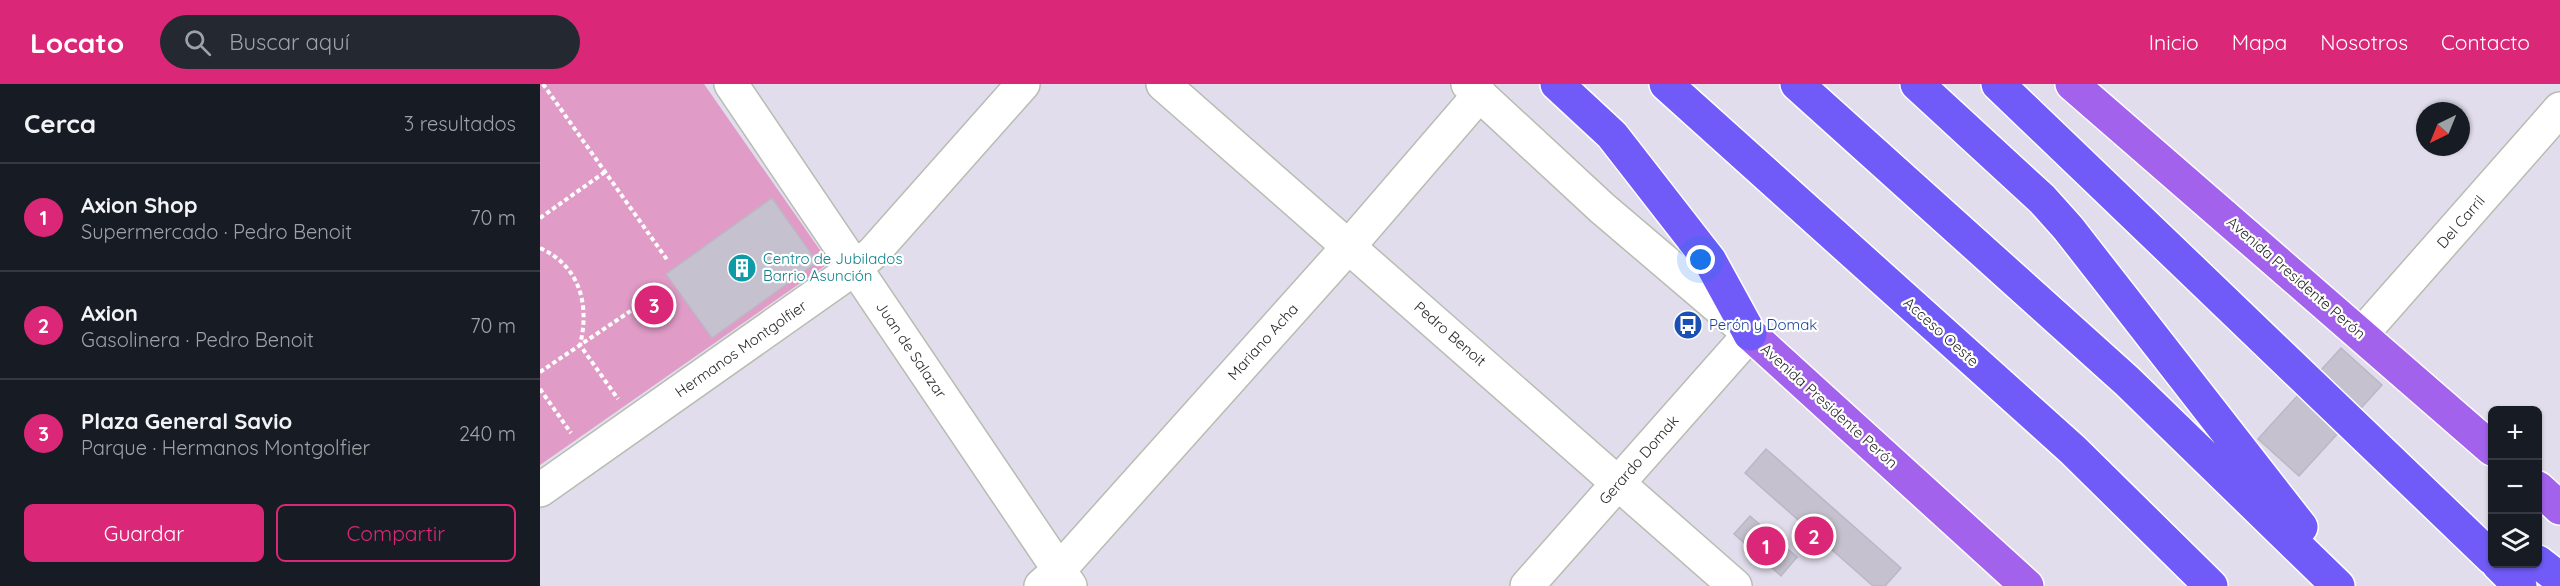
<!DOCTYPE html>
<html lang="es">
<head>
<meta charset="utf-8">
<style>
	:root { --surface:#171b24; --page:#242831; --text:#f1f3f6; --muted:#9ea1a6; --line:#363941; --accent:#db2777 }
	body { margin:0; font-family:Quicksand,sans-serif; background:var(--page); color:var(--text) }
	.controls { position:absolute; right:18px; bottom:18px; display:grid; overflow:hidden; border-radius:9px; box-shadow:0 2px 4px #0004 }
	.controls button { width:54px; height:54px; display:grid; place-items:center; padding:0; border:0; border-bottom:2px solid var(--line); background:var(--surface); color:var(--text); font:30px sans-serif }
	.compass { position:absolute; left:1876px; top:18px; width:54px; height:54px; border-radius:50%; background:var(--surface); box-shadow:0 2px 4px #0004; rotate:223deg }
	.you { position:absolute; left:1161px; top:176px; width:21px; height:21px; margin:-15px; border:4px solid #fff; border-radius:50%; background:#1a73e8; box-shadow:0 0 0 9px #1a73e833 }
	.badge { display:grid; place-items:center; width:39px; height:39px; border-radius:50%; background:var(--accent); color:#fff; font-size:20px; font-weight:700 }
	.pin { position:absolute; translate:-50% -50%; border:3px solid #fff; box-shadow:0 2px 6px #0006 }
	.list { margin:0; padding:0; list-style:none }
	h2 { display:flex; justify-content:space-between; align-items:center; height:78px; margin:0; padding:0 24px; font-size:26px }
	h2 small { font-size:20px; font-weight:400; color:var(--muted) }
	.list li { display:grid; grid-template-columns:39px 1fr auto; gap:18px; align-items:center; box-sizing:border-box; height:108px; padding:0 24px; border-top:2px solid var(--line) }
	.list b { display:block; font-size:22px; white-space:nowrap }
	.list p { margin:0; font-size:20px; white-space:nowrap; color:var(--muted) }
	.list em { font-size:20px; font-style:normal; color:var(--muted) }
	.actions { display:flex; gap:12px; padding:18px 24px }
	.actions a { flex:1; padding:14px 0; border:2px solid var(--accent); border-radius:9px; text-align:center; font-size:21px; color:var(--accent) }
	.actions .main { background:var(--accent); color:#fff }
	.icon { flex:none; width:33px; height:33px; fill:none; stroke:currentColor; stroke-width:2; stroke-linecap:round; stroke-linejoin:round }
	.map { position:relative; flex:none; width:2020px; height:502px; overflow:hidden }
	header { display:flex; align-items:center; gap:36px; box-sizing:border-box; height:84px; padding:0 30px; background:var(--accent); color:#fff }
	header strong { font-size:28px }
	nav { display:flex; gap:33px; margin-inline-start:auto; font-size:21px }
	.search { width:420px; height:54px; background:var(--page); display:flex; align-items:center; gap:15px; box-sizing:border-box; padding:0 21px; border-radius:33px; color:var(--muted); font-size:22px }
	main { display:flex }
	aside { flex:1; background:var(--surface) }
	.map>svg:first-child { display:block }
	.green { fill:#e09bc7 }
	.building { fill:#c5c1ce; stroke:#bcb6c7; stroke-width:1.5 }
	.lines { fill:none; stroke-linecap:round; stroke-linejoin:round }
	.minor-casing { stroke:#b7bdb0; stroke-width:36 }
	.major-casing { stroke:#fff; stroke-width:36 }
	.highway-casing { stroke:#fff; stroke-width:36 }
	.path { stroke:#fff; stroke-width:4; stroke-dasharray:4.5 3; stroke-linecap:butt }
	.minor { stroke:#fff; stroke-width:33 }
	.major { stroke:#a362ec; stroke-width:33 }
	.highway { stroke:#715bf8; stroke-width:33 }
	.labels { text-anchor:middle; stroke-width:4.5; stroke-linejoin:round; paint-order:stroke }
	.street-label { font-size:15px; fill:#2a2a2a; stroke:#fff }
	.culture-label { font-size:15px; fill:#0d838f; stroke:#fff; text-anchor:start }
	.transit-label { font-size:15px; fill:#164399; stroke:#fff; text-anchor:start }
</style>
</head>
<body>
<header>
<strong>Locato</strong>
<div class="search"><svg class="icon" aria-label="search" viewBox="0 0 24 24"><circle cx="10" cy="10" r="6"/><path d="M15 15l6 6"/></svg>Buscar aquí</div>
<nav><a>Inicio</a><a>Mapa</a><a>Nosotros</a><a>Contacto</a></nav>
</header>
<main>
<aside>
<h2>Cerca<small>3 resultados</small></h2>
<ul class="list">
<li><span class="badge">1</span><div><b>Axion Shop</b><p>Supermercado · Pedro Benoit</p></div><em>70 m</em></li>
<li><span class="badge">2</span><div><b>Axion</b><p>Gasolinera · Pedro Benoit</p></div><em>70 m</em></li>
<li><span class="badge">3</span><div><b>Plaza General Savio</b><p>Parque · Hermanos Montgolfier</p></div><em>240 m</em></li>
</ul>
<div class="actions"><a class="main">Guardar</a><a>Compartir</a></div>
</aside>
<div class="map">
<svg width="2020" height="502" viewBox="0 0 2020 502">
	<rect width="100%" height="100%" fill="#e1ddec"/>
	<path class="green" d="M 0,0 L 164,0 L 289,179 L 0,381 Z"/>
	<path class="building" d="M 232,114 L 277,178 L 172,254 L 126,190 Z
		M 1801,264 L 1842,301 L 1759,392 L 1718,355 Z
		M 1226,365 L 1361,484 L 1345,502 L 1333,502 L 1205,389 Z
		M 1210,432 L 1257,473 L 1241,492 L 1194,450 Z"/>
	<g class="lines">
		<g class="minor-casing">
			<path id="minor" d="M 191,0 L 530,502
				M 623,0 L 1195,502
				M 928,0 L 1062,124 L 1210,250 L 987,502
				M 1821,251 L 2020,25
				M 0,406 L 315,184 L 334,168 L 483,0
				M 501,502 L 519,486 L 809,162 L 940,10"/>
		</g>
		<g class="major-casing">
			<path id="major" d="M 1532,0 L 1952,365
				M 1210,250 L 1487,502
				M 1998,404 L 2020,424"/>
		</g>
		<g class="highway-casing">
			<path id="highway" d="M 1017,0 L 1072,51 L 1170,177 L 1210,250
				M 1126,0 L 1533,366 L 1671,502
				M 1257,0 L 1587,297 L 1798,502
				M 1377,0 L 1502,115 L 1528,144 L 1761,443
				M 1458,0 L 1952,474
				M 1998,478 L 2020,495
				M 1958,480 L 1980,502"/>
		</g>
		<path class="path" d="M 3,0 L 128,177
			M 0,134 L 65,88
			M 0,164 C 40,182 50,221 40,261 L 78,315
			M 0,288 L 98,222
			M 0,305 L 31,349"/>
		<use href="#minor" class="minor"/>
		<use href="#major" class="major"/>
		<use href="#highway" class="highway"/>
	</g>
	<defs>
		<g id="building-disc" transform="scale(1.5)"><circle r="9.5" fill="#0f9aa8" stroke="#fff"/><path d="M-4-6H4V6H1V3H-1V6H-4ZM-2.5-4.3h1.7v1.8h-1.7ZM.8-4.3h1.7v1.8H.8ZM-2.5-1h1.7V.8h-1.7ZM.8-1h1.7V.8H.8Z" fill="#fff"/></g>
		<g id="bus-disc" transform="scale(1.5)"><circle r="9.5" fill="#1a4fb4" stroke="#fff"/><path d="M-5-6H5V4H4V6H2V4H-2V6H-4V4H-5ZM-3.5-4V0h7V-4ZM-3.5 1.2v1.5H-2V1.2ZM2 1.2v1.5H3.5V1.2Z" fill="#fff"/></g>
	</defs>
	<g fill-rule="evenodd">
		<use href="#building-disc" x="202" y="184"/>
		<use href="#bus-disc" x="1148" y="241"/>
	</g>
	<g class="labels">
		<g class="street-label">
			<text transform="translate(1921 138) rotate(-49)" y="5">Del Carril</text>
			<text transform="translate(1756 194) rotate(41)" y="5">Avenida Presidente Perón</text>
			<text transform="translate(1401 248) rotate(42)" y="5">Acceso Oeste</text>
			<text transform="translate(910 250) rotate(41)" y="5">Pedro Benoit</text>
			<text transform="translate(723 258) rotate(-48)" y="5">Mariano Acha</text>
			<text transform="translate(201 265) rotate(-35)" y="5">Hermanos Montgolfier</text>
			<text transform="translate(371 266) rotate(56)" y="5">Juan de Salazar</text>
			<text transform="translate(1289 322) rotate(42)" y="5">Avenida Presidente Perón</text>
			<text transform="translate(1099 376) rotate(-49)" y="5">Gerardo Domak</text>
		</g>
		<g class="culture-label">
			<text x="223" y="180">Centro de Jubilados<tspan x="223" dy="17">Barrio Asunción</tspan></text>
		</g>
		<g class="transit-label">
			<text x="1169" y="246">Perón y Domak</text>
		</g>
	</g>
</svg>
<div class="controls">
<button>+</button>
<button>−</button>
<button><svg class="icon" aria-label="layers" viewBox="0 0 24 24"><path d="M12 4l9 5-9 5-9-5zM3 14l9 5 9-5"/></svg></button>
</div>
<svg class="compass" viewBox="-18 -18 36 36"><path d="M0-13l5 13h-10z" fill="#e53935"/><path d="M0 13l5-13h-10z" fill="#9ea1a6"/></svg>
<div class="you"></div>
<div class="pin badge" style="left:1226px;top:462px">1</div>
<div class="pin badge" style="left:1274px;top:452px">2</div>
<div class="pin badge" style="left:114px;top:221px">3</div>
</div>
</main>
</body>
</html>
